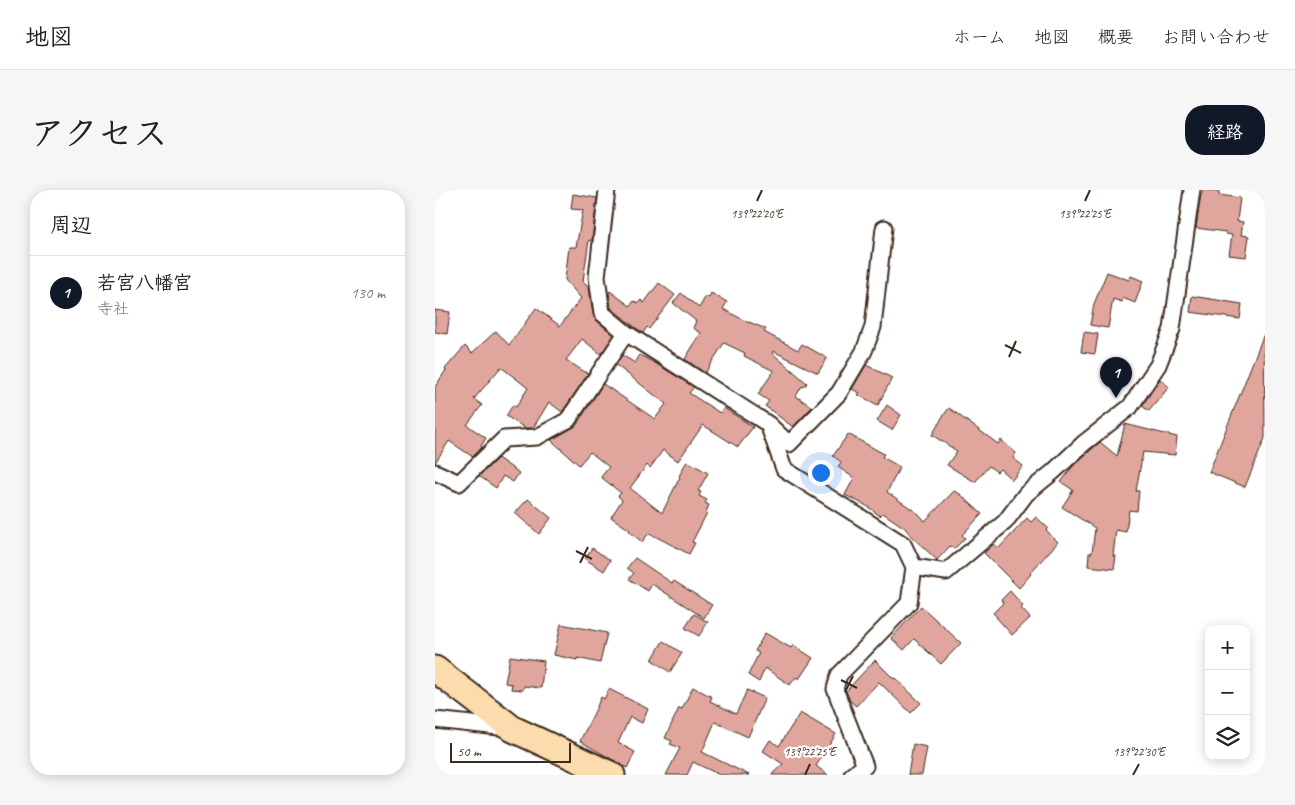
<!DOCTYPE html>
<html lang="ja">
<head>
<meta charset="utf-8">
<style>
	:root { --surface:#fff; --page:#f6f6f6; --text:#202124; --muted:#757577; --line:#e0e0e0; --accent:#111827 }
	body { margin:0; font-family:Caveat,"Klee One",sans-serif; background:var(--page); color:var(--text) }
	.controls { position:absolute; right:15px; bottom:15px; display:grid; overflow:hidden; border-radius:10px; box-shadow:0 2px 12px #0003 }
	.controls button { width:45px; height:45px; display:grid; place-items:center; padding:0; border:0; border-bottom:1px solid var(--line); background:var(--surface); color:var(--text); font:25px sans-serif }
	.scale { position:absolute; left:15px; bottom:12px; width:121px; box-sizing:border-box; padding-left:5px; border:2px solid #3b2a1e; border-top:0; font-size:14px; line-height:18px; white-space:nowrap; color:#3b2a1e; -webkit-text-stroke:4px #fff; paint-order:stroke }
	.you { position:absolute; left:385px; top:282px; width:18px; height:18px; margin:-12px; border:4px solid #fff; border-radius:50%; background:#1a73e8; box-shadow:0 0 0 8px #1a73e833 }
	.badge { display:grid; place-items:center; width:32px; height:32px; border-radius:50%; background:var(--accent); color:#fff; font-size:16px; font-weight:700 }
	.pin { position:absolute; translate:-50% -41px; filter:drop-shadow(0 1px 2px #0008) }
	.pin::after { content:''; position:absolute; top:26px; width:18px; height:15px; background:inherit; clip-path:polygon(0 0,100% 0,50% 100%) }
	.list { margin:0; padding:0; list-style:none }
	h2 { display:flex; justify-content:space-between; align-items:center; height:65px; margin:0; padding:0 20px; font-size:21px }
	h2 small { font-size:16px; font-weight:400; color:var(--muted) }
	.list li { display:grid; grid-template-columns:32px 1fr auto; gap:15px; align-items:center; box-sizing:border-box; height:75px; padding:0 20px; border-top:1px solid var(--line) }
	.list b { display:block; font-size:19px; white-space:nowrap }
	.list p { margin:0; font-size:16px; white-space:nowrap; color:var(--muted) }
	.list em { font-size:16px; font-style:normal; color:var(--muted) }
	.icon { flex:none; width:28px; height:28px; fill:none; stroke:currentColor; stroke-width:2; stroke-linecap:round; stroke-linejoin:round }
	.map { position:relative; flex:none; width:830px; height:585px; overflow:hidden; border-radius:20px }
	header { display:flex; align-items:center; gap:30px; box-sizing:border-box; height:70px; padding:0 25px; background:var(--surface); border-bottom:1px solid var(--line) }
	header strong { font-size:24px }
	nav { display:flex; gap:28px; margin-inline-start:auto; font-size:18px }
	.intro { display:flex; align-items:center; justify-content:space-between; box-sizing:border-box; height:120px; padding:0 30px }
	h1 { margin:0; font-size:35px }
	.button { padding:12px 22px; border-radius:20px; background:var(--accent); color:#fff; font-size:18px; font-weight:700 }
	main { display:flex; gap:30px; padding:0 30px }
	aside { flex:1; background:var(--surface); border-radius:20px; box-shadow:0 2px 12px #0003 }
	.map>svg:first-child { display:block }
	.building { fill:#e0a69d; stroke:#3b2a1e }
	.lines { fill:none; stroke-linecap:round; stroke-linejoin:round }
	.street-casing { stroke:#3b2a1e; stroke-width:19 }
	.primary-casing { stroke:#3b2a1e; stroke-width:29 }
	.street { stroke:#fff; stroke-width:15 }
	.primary { stroke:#fcdcac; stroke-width:25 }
	.ticks { fill:none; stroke:#3b2a1e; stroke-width:2 }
	.ticks-label { font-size:12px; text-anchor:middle; fill:#3b2a1e; stroke:#fff; stroke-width:4.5; stroke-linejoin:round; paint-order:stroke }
</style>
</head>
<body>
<header>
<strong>地図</strong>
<nav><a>ホーム</a><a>地図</a><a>概要</a><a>お問い合わせ</a></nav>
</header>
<div class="intro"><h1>アクセス</h1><a class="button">経路</a></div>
<main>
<aside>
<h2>周辺<small></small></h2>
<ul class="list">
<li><span class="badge">1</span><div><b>若宮八幡宮</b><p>寺社</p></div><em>130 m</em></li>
</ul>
</aside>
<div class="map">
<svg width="830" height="585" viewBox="0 0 830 585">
	<rect width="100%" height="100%" fill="#fff"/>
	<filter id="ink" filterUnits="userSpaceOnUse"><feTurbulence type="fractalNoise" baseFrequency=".02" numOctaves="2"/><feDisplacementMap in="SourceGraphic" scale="10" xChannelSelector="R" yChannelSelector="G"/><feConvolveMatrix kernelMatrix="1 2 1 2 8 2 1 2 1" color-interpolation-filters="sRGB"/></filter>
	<g filter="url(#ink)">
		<path class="building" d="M 768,0 L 784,1 L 784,5 L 805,8 L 802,31 L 808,32 L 806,45 L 814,46 L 811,67 L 794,65 L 797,45 L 791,44 L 791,42 L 761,38 L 766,4 L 767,4 Z
			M 138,4 L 162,8 L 157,51 L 154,50 L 148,91 L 154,97 L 158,124 L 161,130 L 179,145 L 166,164 L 147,149 L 131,170 L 153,184 L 127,222 L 114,212 L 98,238 L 90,238 L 71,226 L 78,215 L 81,217 L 93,198 L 66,177 L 39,209 L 47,215 L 32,235 L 51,248 L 46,256 L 47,257 L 38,267 L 14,251 L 0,273 L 0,197 L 11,180 L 10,179 L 30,156 L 37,163 L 61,141 L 74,155 L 101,118 L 125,136 L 146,108 L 130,90 L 134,57 L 141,57 L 148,20 L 136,19 Z
			M 672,82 L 694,90 L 696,86 L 708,91 L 700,113 L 688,108 L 687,112 L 678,109 L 673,138 L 655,135 L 659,114 Z
			M 224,93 L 240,105 L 214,139 L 212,137 L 208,143 L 197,135 L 176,118 L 174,102 L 175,101 L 195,116 L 199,111 L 203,113 L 206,110 L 209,113 Z
			M 246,103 L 264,118 L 271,106 L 274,108 L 276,103 L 292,112 L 288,119 L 314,133 L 314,132 L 331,139 L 329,142 L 363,160 L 367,154 L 392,168 L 383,183 L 338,161 L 337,163 L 372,193 L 369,197 L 367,196 L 361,206 L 377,217 L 358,237 L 330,216 L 334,211 L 323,204 L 339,181 L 309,166 L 310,163 L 289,153 L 270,183 L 250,169 L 266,143 L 258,138 L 261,131 L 238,113 Z
			M 757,106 L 807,114 L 805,129 L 755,122 Z
			M 0,120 L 15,122 L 12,144 L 0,142 Z
			M 649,142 L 663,144 L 660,164 L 646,162 Z
			M 829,144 L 830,248 L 810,297 L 774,282 Z
			M 187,165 L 200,173 L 205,165 L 225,176 L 259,197 L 254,203 L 285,223 L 289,218 L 318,237 L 303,257 L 268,235 L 243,271 L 228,260 L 215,278 L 212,275 L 195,298 L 227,323 L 245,287 L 244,286 L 252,271 L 273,283 L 263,301 L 266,302 L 264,306 L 272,310 L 270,313 L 274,315 L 271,322 L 272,323 L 257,352 L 260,353 L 254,364 L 214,343 L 207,352 L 194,341 L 195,340 L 176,327 L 187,310 L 183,306 L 186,303 L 166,287 L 174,277 L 155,262 L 144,275 L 116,250 L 141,236 L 168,194 L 220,229 L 231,214 L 181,175 Z
			M 431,175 L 457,188 L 443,215 L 423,205 L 425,203 L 417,199 Z
			M 725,189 L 734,197 L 714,221 L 707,216 Z
			M 452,215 L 466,225 L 457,240 L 442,231 Z
			M 514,218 L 563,254 L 566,250 L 581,263 L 578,268 L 588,276 L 577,290 L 565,279 L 562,282 L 554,276 L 540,292 L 512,275 L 522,261 L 497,245 L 506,230 L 506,229 Z
			M 690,234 L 742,247 L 740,265 L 708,262 L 701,301 L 704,301 L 702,321 L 694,320 L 691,342 L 681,340 L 678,366 L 681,366 L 679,379 L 653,376 L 654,363 L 657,363 L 660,338 L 627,317 L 638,300 L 626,292 L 639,275 L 665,252 L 682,266 Z
			M 413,244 L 449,264 L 447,267 L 465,277 L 452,302 L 484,324 L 490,331 L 519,301 L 525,304 L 547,324 L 527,345 L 530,348 L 519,359 L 515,356 L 502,370 L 476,346 L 470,338 L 448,323 L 445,326 L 432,316 L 410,305 L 419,288 L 403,277 L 406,272 L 398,266 Z
			M 63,268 L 84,283 L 78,292 L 68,286 L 61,298 L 44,286 Z
			M 93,309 L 116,328 L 104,344 L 80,323 Z
			M 601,327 L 613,338 L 611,340 L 623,352 L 595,383 L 596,384 L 584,398 L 549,363 L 559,354 L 564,358 L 592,328 L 596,332 Z
			M 157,358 L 175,370 L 169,381 L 150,369 Z
			M 200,368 L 237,393 L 239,391 L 277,415 L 269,428 L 217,394 L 213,401 L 194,389 L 199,383 L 192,378 Z
			M 575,401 L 588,416 L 586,418 L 595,428 L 577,445 L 561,427 L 562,427 L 558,423 L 568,413 L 566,410 Z
			M 486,416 L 526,453 L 506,474 L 479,449 L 469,460 L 456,448 Z
			M 259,424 L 273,432 L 264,446 L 250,438 Z
			M 126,434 L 172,443 L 165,473 L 142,468 L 142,470 L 119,465 Z
			M 330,443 L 356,458 L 358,455 L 378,468 L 364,489 L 361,487 L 355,495 L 330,478 L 324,492 L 313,485 L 324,463 L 320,461 Z
			M 228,451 L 247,463 L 235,482 L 217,470 Z
			M 75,466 L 109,471 L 106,498 L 89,496 L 88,500 L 76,499 L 77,494 L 70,493 Z
			M 440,470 L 459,489 L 460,488 L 486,513 L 476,523 L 444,492 L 421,516 L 415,511 L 411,501 Z
			M 258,497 L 277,507 L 275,511 L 301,524 L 312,500 L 330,508 L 313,547 L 280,532 L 267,562 L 314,585 L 285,585 L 258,572 L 252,585 L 231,585 L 245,558 L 235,554 L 237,551 L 230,548 L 244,518 L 247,519 Z
			M 174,499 L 213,519 L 207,533 L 195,527 L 183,553 L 200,562 L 192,578 L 145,551 L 160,521 L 166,507 L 169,509 Z
			M 365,523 L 401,544 L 381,576 L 393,585 L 336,585 L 348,574 L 328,561 L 335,550 L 344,556 Z
			M 478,554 L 492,557 L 487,585 L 473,585 Z"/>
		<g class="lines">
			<g class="street-casing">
				<path id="street" d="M 172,0 L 162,87 L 167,123 L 191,143 L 333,234 L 354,254 L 404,203 L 429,161 L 438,137 L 449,38
					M 334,237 L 349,279 L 468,354 L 479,377 L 474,413 L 404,485 L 400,499 L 430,576 L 417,585
					M 0,282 L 24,293 L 69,249 L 102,247 L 133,230 L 191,143
					M 479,377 L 511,382 L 570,332 L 591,304 L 618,282 L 649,253 L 695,217 L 723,175 L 737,139 L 757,0
					M 0,530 L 73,538"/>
			</g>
			<g class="primary-casing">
				<path id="primary" d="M 0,479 L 78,539 L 177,585"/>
			</g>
			<use href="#street" class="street"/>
			<use href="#primary" class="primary"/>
		</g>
	</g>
	<path class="ticks" d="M 322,11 L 327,0M 650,11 L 655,0M 570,155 L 586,163M 574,167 L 581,151M 141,361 L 157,369M 145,373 L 153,357M 406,490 L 422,498M 410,502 L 418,486M 370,585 L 375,574M 698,585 L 704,574"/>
	<g class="ticks-label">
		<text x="322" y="28">139°22'20"E</text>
		<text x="650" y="28">139°22'25"E</text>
		<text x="375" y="566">139°22'25"E</text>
		<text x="704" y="566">139°22'30"E</text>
	</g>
</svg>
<div class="controls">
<button>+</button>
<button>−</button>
<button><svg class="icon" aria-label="layers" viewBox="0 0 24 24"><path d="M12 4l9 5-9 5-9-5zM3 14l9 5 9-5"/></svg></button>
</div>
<div class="scale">50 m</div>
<div class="you"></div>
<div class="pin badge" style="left:681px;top:208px">1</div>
</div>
</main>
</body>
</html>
